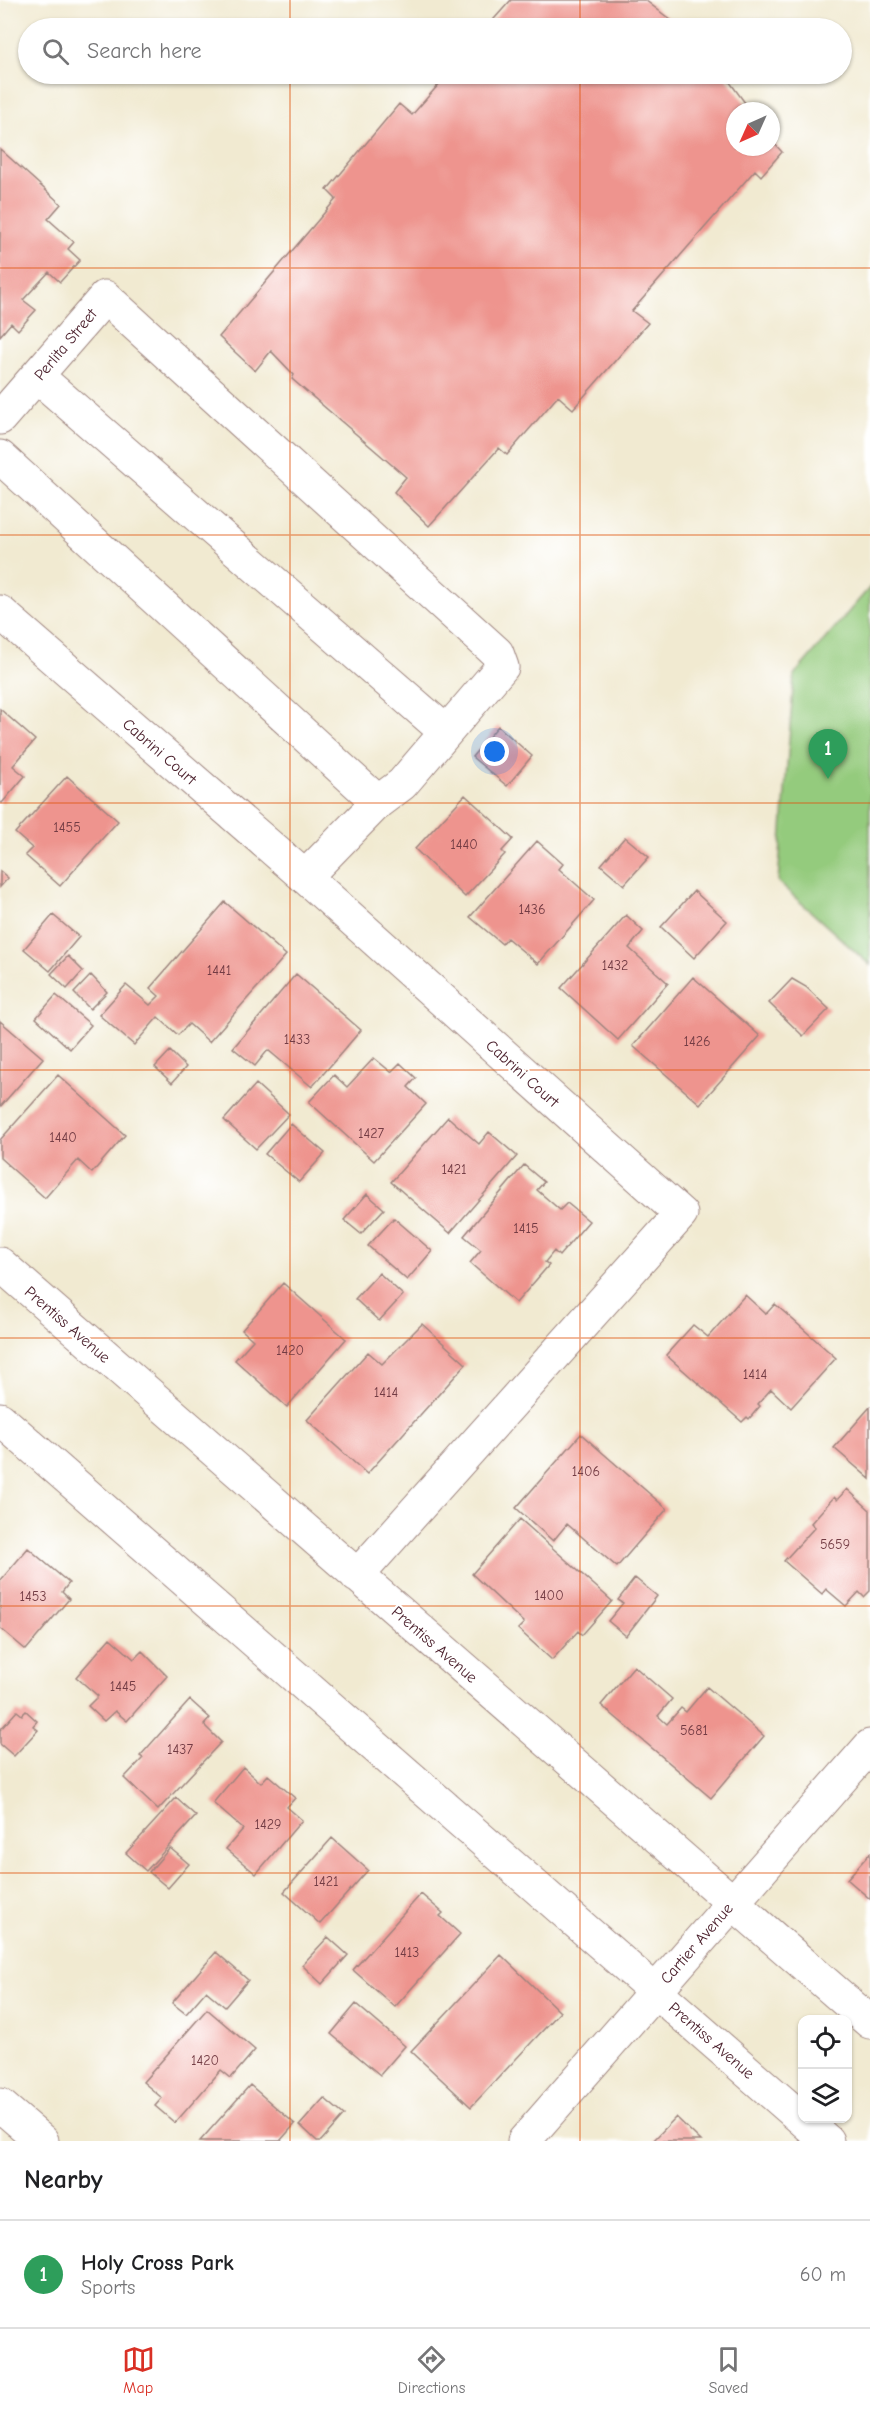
<!DOCTYPE html>
<html lang="en">
<head>
<meta charset="utf-8">
<style>
	:root { --surface:#fff; --page:#f2f2f2; --text:#202124; --muted:#757577; --line:#e0e0e0; --accent:#d93025 }
	body { margin:0; font-family:"Comic Neue",sans-serif; background:var(--page); color:var(--text) }
	.controls { position:absolute; right:18px; bottom:18px; display:grid; overflow:hidden; border-radius:12px; box-shadow:0 2px 4px #0004 }
	.controls button { width:54px; height:54px; display:grid; place-items:center; padding:0; border:0; border-bottom:2px solid var(--line); background:var(--surface); color:var(--text); font:30px sans-serif }
	.compass { position:absolute; left:726px; top:102px; width:54px; height:54px; border-radius:50%; background:var(--surface); box-shadow:0 2px 4px #0004; rotate:225deg }
	.you { position:absolute; left:495px; top:752px; width:21px; height:21px; margin:-15px; border:4px solid #fff; border-radius:50%; background:#1a73e8; box-shadow:0 0 0 9px #1a73e833 }
	.badge { display:grid; place-items:center; width:39px; height:39px; border-radius:50%; background:var(--accent); color:#fff; font-size:20px; font-weight:700 }
	.pin { position:absolute; translate:-50% -50px; filter:drop-shadow(0 2px 3px #0008) }
	.pin::after { content:''; position:absolute; top:32px; width:21px; height:18px; background:inherit; clip-path:polygon(0 0,100% 0,50% 100%) }
	.list { margin:0; padding:0; list-style:none }
	h2 { display:flex; justify-content:space-between; align-items:center; height:78px; margin:0; padding:0 24px; font-size:26px }
	h2 small { font-size:20px; font-weight:400; color:var(--muted) }
	.list li { display:grid; grid-template-columns:39px 1fr auto; gap:18px; align-items:center; box-sizing:border-box; height:108px; padding:0 24px; border-top:2px solid var(--line) }
	.list b { display:block; font-size:22px; white-space:nowrap }
	.list p { margin:0; font-size:20px; white-space:nowrap; color:var(--muted) }
	.list em { font-size:20px; font-style:normal; color:var(--muted) }
	.icon { flex:none; width:33px; height:33px; fill:none; stroke:currentColor; stroke-width:2; stroke-linecap:round; stroke-linejoin:round }
	.map { position:relative; flex:none; width:870px; height:2141px; overflow:hidden }
	.search { position:absolute; background:var(--surface); box-shadow:0 2px 4px #0004; left:18px; right:18px; top:18px; height:66px; display:flex; align-items:center; gap:15px; box-sizing:border-box; padding:0 21px; border-radius:33px; color:var(--muted); font-size:22px }
	.sheet { height:186px; background:var(--surface) }
	nav { display:flex; justify-content:space-around; align-items:center; box-sizing:border-box; height:84px; border-top:2px solid var(--line); background:var(--surface); font-size:16px; color:var(--muted) }
	nav a { display:grid; justify-items:center; gap:3px }
	nav .on { color:var(--accent) }
	.map>svg:first-child { display:block }
	.green { fill:#94cb7d; stroke:#6f7554; stroke-width:1.5 }
	.building { fill:#ee948e }
	.lines { fill:none; stroke-linecap:round; stroke-linejoin:round }
	.minor-casing { stroke:#9e847e; stroke-width:35 }
	.minor { stroke:#fff; stroke-width:33 }
	.grid { fill:none; stroke:#e0560e; stroke-width:1.5; stroke-opacity:0.55 }
	.labels { text-anchor:middle; stroke-width:4.5; stroke-linejoin:round; paint-order:stroke }
	.number-label { font-size:14px; fill:#733c44 }
	.street-label { font-size:16px; fill:#4a1f2b; stroke:#fff }
</style>
</head>
<body>
<div class="map">
<svg width="870" height="2141" viewBox="0 0 870 2141">
	<rect width="100%" height="100%" fill="#fff"/>
	<filter id="ink" filterUnits="userSpaceOnUse"><feTurbulence type="fractalNoise" baseFrequency=".0167" numOctaves="2"/><feDisplacementMap in="SourceGraphic" scale="12" xChannelSelector="R" yChannelSelector="G"/><feConvolveMatrix kernelMatrix="1 2 1 2 8 2 1 2 1" color-interpolation-filters="sRGB"/></filter>
	<filter id="wash" filterUnits="userSpaceOnUse"><feTurbulence type="fractalNoise" baseFrequency=".008" numOctaves="4" result="noise"/><feDisplacementMap in="SourceGraphic" scale="24" xChannelSelector="R" yChannelSelector="G"/><feGaussianBlur stdDeviation="1.35" result="paint"/><feColorMatrix in="noise" values="0 0 0 0 0 0 0 0 0 0 0 0 0 0 0 0 0 1.4 0 .05"/><feComposite in="paint" operator="in"/></filter>
	<g filter="url(#wash)">
		<rect width="100%" height="100%" fill="#f1ead1"/>
		<path class="green" d="M 870,587 L 870,965 L 778,882 L 794,675 Z"/>
		<g id="blocks">
			<path class="building" d="M 511,0 L 645,0 L 681,28 L 486,28 Z
				M 448,74 L 724,74 L 748,107 L 745,111 L 735,111 L 735,147 L 771,147 L 771,140 L 782,152 L 761,176 L 755,170 L 632,311 L 648,323 L 573,409 L 558,396 L 507,455 L 499,448 L 429,526 L 394,492 L 406,477 L 292,379 L 294,375 L 271,351 L 255,371 L 219,337 L 336,199 L 327,190 L 399,104 L 412,115 Z
				M 0,149 L 61,204 L 48,219 L 74,242 L 68,249 L 80,260 L 60,282 L 49,272 L 23,300 L 36,310 L 18,330 L 11,323 L 0,336 Z
				M 0,709 L 35,740 L 13,766 L 25,776 L 2,803 L 0,802 Z
				M 498,726 L 532,756 L 507,786 L 472,757 Z
				M 67,776 L 118,821 L 60,886 L 25,855 L 32,848 L 15,833 Z
				M 465,795 L 513,839 L 502,851 L 505,854 L 465,897 L 415,849 Z
				M 625,837 L 649,857 L 624,885 L 601,865 Z
				M 537,841 L 563,864 L 559,869 L 594,900 L 538,964 L 507,938 L 502,944 L 470,917 Z
				M 0,871 L 8,878 L 0,887 Z
				M 694,891 L 727,921 L 694,958 L 661,927 Z
				M 225,902 L 286,955 L 209,1042 L 189,1024 L 178,1035 L 158,1017 L 134,1045 L 99,1015 L 126,985 L 150,1005 L 159,996 L 150,988 Z
				M 53,915 L 79,937 L 50,971 L 24,949 Z
				M 626,915 L 643,931 L 629,948 L 668,983 L 618,1040 L 561,988 Z
				M 68,956 L 83,971 L 67,989 L 51,974 Z
				M 296,974 L 361,1030 L 312,1087 L 268,1050 L 255,1066 L 233,1048 Z
				M 91,975 L 107,992 L 90,1009 L 74,993 Z
				M 693,977 L 760,1036 L 700,1104 L 633,1046 Z
				M 792,979 L 806,987 L 829,1009 L 803,1036 L 769,1003 Z
				M 56,995 L 91,1025 L 70,1049 L 36,1018 Z
				M 0,1021 L 43,1058 L 0,1107 Z
				M 170,1051 L 186,1067 L 172,1083 L 155,1067 Z
				M 374,1058 L 391,1072 L 400,1063 L 416,1078 L 408,1087 L 426,1104 L 374,1161 L 309,1102 L 334,1075 L 347,1087 Z
				M 58,1075 L 125,1135 L 92,1173 L 78,1160 L 45,1198 L 0,1158 L 0,1140 Z
				M 256,1084 L 289,1114 L 256,1149 L 224,1120 Z
				M 448,1117 L 479,1144 L 489,1132 L 517,1156 L 450,1233 L 391,1182 Z
				M 291,1124 L 325,1153 L 299,1182 L 265,1154 Z
				M 524,1165 L 544,1182 L 537,1190 L 560,1210 L 567,1203 L 589,1221 L 559,1256 L 554,1251 L 545,1262 L 549,1265 L 516,1303 L 470,1263 L 481,1250 L 464,1236 Z
				M 367,1194 L 384,1209 L 361,1234 L 344,1220 Z
				M 394,1218 L 432,1251 L 407,1280 L 368,1246 Z
				M 379,1273 L 403,1295 L 379,1321 L 355,1299 Z
				M 283,1283 L 346,1339 L 287,1407 L 235,1360 L 253,1340 L 242,1330 Z
				M 745,1295 L 766,1314 L 775,1304 L 836,1358 L 791,1408 L 771,1389 L 758,1404 L 760,1406 L 749,1419 L 747,1417 L 742,1422 L 666,1355 L 693,1325 L 708,1337 Z
				M 422,1324 L 466,1364 L 367,1474 L 307,1420 L 368,1352 L 382,1364 Z
				M 870,1407 L 870,1479 L 834,1448 Z
				M 581,1434 L 667,1509 L 617,1567 L 567,1524 L 553,1541 L 516,1508 Z
				M 847,1489 L 870,1510 L 870,1591 L 864,1597 L 859,1592 L 846,1606 L 826,1589 L 822,1594 L 784,1561 L 815,1527 L 811,1523 L 834,1497 L 837,1500 Z
				M 520,1519 L 612,1601 L 582,1635 L 578,1631 L 552,1660 L 518,1629 L 524,1623 L 472,1574 Z
				M 28,1548 L 69,1583 L 62,1592 L 69,1599 L 26,1650 L 0,1628 L 0,1581 Z
				M 635,1578 L 657,1596 L 626,1636 L 608,1621 L 623,1603 L 618,1600 Z
				M 110,1638 L 134,1659 L 142,1651 L 167,1676 L 127,1721 L 115,1711 L 104,1721 L 88,1706 L 98,1696 L 76,1677 Z
				M 634,1666 L 672,1699 L 658,1716 L 667,1724 L 681,1708 L 686,1712 L 707,1687 L 764,1736 L 711,1798 L 601,1705 Z
				M 190,1700 L 210,1718 L 204,1725 L 221,1742 L 158,1810 L 124,1778 L 143,1758 L 140,1756 Z
				M 17,1711 L 22,1715 L 26,1711 L 37,1721 L 33,1726 L 38,1730 L 14,1756 L 0,1744 L 0,1730 Z
				M 243,1767 L 261,1783 L 268,1775 L 295,1798 L 287,1807 L 302,1820 L 256,1874 L 226,1849 L 243,1829 L 213,1803 Z
				M 176,1798 L 196,1816 L 146,1871 L 126,1853 Z
				M 332,1838 L 368,1870 L 320,1924 L 284,1892 Z
				M 170,1848 L 189,1864 L 168,1888 L 149,1872 Z
				M 870,1853 L 870,1899 L 847,1879 Z
				M 421,1894 L 443,1913 L 440,1916 L 460,1934 L 395,2007 L 353,1970 Z
				M 328,1937 L 348,1955 L 322,1984 L 302,1965 Z
				M 216,1952 L 248,1980 L 225,2007 L 206,1991 L 186,2014 L 172,2003 Z
				M 501,1955 L 560,2012 L 471,2107 L 411,2051 Z
				M 356,2004 L 405,2046 L 380,2075 L 331,2034 Z
				M 207,2009 L 255,2050 L 231,2078 L 221,2070 L 175,2123 L 155,2106 L 162,2098 L 143,2082 Z
				M 250,2085 L 295,2124 L 280,2141 L 200,2141 Z
				M 324,2098 L 344,2115 L 321,2141 L 317,2141 L 300,2125 Z
				M 676,2117 L 701,2141 L 653,2141 Z"/>
		</g>
	</g>
	<g filter="url(#ink)">
		<use href="#blocks" fill-opacity="0" stroke="#9e847e" stroke-width="1.5"/>
		<g class="lines">
			<g class="minor-casing">
				<path id="minor" d="M 38,377 L 446,732
					M 0,418 L 105,297 L 497,653 L 502,667 L 402,784 L 378,802 L 305,877
					M 0,457 L 378,802
					M 0,612 L 305,877 L 681,1214 L 357,1576
					M 0,1264 L 870,2022
					M 0,1419 L 827,2141
					M 0,2105 L 42,2141
					M 524,2141 L 870,1746"/>
			</g>
			<use href="#minor" class="minor"/>
		</g>
	</g>
	<path class="grid" d="M 290,0 L 290,28M 580,0 L 580,28M 290,74 L 290,2141M 580,74 L 580,2141M 0,268 L 870,268M 0,535 L 870,535M 0,803 L 870,803M 0,1070 L 870,1070M 0,1338 L 870,1338M 0,1606 L 870,1606M 0,1873 L 870,1873"/>
	<g class="labels">
		<g class="number-label">
			<text x="67" y="832">1455</text>
			<text x="464" y="849">1440</text>
			<text x="532" y="914">1436</text>
			<text x="615" y="970">1432</text>
			<text x="219" y="975">1441</text>
			<text x="297" y="1044">1433</text>
			<text x="697" y="1046">1426</text>
			<text x="371" y="1138">1427</text>
			<text x="63" y="1142">1440</text>
			<text x="454" y="1174">1421</text>
			<text x="526" y="1233">1415</text>
			<text x="290" y="1355">1420</text>
			<text x="755" y="1379">1414</text>
			<text x="386" y="1397">1414</text>
			<text x="586" y="1476">1406</text>
			<text x="835" y="1549">5659</text>
			<text x="549" y="1600">1400</text>
			<text x="33" y="1601">1453</text>
			<text x="123" y="1691">1445</text>
			<text x="694" y="1735">5681</text>
			<text x="180" y="1754">1437</text>
			<text x="268" y="1829">1429</text>
			<text x="326" y="1886">1421</text>
			<text x="407" y="1957">1413</text>
			<text x="205" y="2065">1420</text>
		</g>
		<g class="street-label">
			<text transform="translate(65 344) rotate(-50)" y="6">Perlita Street</text>
			<text transform="translate(160 751) rotate(41)" y="6">Cabrini Court</text>
			<text transform="translate(523 1073) rotate(42)" y="6">Cabrini Court</text>
			<text transform="translate(68 1324) rotate(41)" y="6">Prentiss Avenue</text>
			<text transform="translate(435 1644) rotate(41)" y="6">Prentiss Avenue</text>
			<text transform="translate(696 1943) rotate(-49)" y="6">Cartier Avenue</text>
			<text transform="translate(712 2040) rotate(41)" y="6">Prentiss Avenue</text>
		</g>
	</g>
</svg>
<div class="controls">
<button><svg class="icon" aria-label="locate" viewBox="0 0 24 24"><circle cx="12" cy="12" r="6"/><path d="M12 2v4M12 18v4M2 12h4M18 12h4"/></svg></button>
<button><svg class="icon" aria-label="layers" viewBox="0 0 24 24"><path d="M12 4l9 5-9 5-9-5zM3 14l9 5 9-5"/></svg></button>
</div>
<svg class="compass" viewBox="-18 -18 36 36"><path d="M0-13l5 13h-10z" fill="#e53935"/><path d="M0 13l5-13h-10z" fill="#757577"/></svg>
<div class="you"></div>
<div class="pin badge" style="left:828px;top:779px;background:#2e9e5b">1</div>
<div class="search"><svg class="icon" aria-label="search" viewBox="0 0 24 24"><circle cx="10" cy="10" r="6"/><path d="M15 15l6 6"/></svg>Search here</div>
</div>
<section class="sheet">
<h2>Nearby<small></small></h2>
<ul class="list">
<li><span class="badge" style="background:#2e9e5b">1</span><div><b>Holy Cross Park</b><p>Sports</p></div><em>60 m</em></li>
</ul>
</section>
<nav>
<a class="on"><svg class="icon" aria-label="map" viewBox="0 0 24 24"><path d="M3 6l6-2 6 2 6-2v14l-6 2-6-2-6 2zM9 4v14M15 6v14"/></svg>Map</a>
<a><svg class="icon" aria-label="directions" viewBox="0 0 24 24"><path d="M12 3l9 9-9 9-9-9zM9 14v-3h6M13 9l2 2-2 2"/></svg>Directions</a>
<a><svg class="icon" aria-label="saved" viewBox="0 0 24 24"><path d="M7 4h10v16l-5-4-5 4z"/></svg>Saved</a>
</nav>
</body>
</html>
